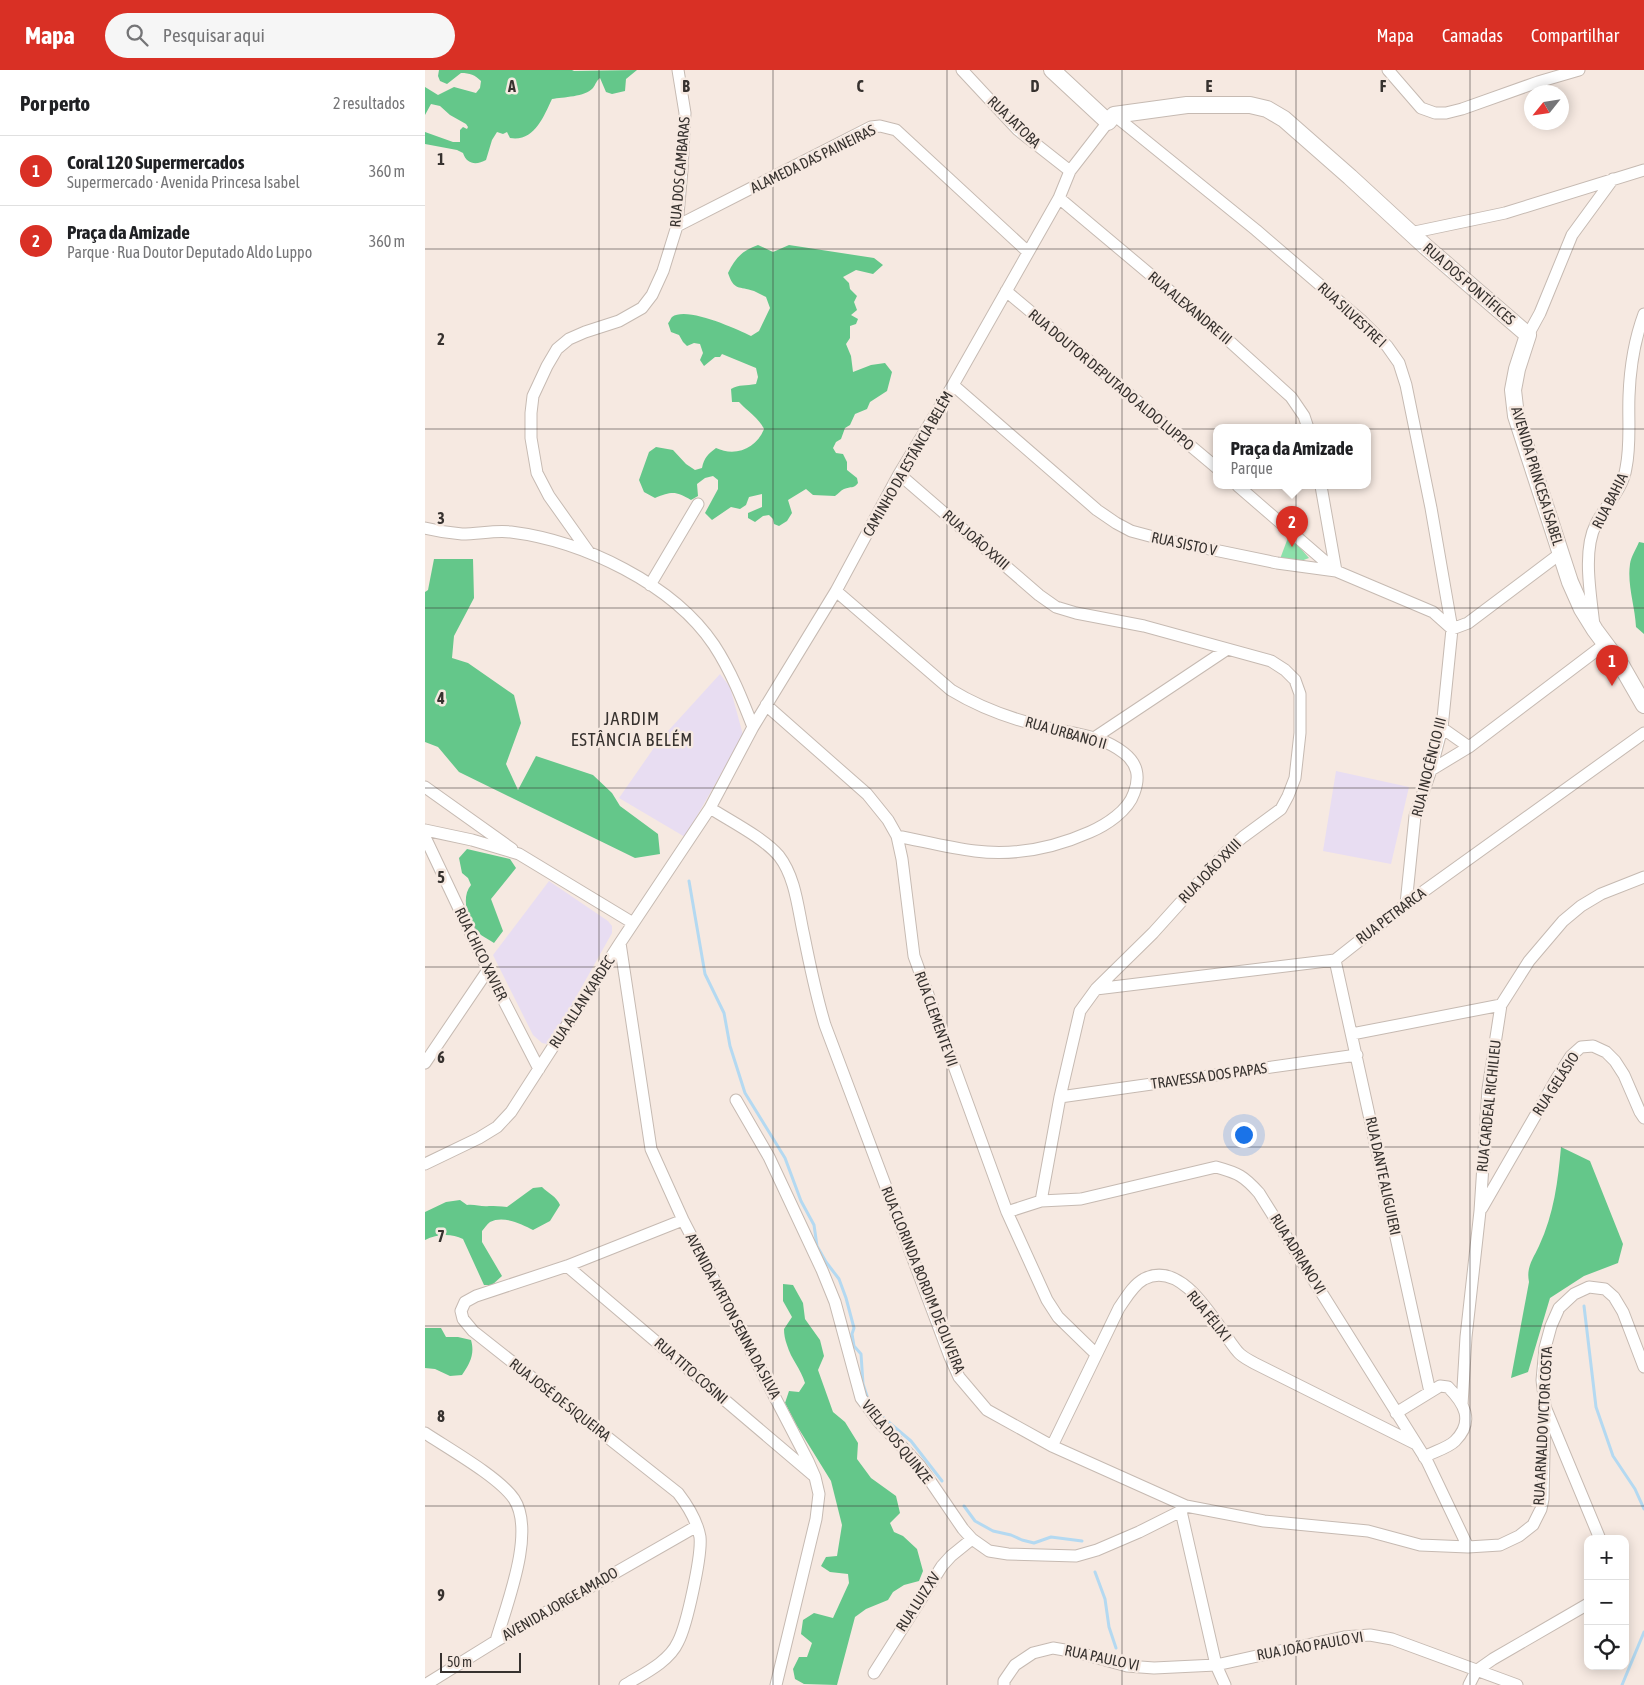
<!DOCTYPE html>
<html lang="pt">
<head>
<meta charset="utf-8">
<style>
	:root { --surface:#fff; --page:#f6f6f6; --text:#202124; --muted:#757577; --line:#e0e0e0; --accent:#d93025 }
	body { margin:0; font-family:"Asap Condensed",sans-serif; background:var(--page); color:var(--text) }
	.controls { position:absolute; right:15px; bottom:15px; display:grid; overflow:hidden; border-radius:10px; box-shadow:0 2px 12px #0003 }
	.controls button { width:45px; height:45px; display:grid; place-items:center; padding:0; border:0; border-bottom:1px solid var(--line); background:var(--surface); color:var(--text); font:25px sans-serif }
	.compass { position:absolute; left:1099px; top:15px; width:45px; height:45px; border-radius:50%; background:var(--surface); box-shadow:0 2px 12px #0003; rotate:240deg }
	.scale { position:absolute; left:15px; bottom:12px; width:81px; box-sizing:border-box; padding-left:5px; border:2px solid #37322f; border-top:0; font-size:14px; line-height:18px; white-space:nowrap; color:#37322f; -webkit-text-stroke:4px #f6e9e1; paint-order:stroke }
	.you { position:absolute; left:818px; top:1064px; width:18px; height:18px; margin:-12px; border:4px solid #fff; border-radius:50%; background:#1a73e8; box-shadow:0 0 0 8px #1a73e833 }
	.badge { display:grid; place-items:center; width:32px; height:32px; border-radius:50%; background:var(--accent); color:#fff; font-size:16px; font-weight:700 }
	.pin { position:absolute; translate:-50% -41px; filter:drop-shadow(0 1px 2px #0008) }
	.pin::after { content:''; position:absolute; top:26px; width:18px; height:15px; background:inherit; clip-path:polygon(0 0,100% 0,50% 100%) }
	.popup { position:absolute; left:788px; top:354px; width:158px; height:65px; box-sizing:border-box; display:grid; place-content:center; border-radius:10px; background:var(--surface); filter:drop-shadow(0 1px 4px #0005); font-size:16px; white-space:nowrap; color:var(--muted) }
	.popup b { font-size:19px; color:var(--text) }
	.popup::after { content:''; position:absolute; left:50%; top:100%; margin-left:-10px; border:10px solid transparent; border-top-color:var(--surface) }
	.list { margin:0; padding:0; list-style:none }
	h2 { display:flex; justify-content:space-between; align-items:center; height:65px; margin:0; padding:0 20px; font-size:21px }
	h2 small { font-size:16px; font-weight:400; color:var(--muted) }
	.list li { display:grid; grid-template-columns:32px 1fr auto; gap:15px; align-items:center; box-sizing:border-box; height:70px; padding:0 20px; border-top:1px solid var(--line) }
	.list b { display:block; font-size:19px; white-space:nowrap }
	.list p { margin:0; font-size:16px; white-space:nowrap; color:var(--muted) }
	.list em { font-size:16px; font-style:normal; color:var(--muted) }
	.icon { flex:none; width:28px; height:28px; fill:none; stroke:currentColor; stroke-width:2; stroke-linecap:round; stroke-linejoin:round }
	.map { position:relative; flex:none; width:1219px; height:1615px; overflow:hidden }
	header { display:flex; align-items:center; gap:30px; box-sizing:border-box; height:70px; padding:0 25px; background:var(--accent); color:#fff }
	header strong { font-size:24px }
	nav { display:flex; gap:28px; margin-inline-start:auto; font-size:18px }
	.search { width:350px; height:45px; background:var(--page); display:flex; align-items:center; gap:12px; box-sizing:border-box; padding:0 18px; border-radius:28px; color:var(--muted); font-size:19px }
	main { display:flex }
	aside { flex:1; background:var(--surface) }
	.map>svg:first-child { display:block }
	.education { fill:#e8ddf2 }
	.green { fill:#8de1ab }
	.forest { fill:#64c78a }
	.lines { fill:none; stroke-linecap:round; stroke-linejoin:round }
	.stream { stroke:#b4d9f1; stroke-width:3 }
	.street-casing { stroke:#c6bab2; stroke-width:13 }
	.secondary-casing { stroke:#c6bab2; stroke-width:18 }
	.street { stroke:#fff; stroke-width:11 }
	.secondary { stroke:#fff; stroke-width:16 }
	.grid { fill:none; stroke:#37322f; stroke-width:1; stroke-opacity:0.55 }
	.labels { text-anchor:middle; stroke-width:5; stroke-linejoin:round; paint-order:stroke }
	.street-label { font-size:15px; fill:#37322f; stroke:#f6e9e1 }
	.quarter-label { font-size:18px; letter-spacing:1px; fill:#37322f; stroke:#f6e9e1 }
	.grid-label { font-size:16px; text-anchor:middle; font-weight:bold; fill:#37322f; stroke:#f6e9e1; stroke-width:5; stroke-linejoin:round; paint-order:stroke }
</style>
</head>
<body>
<header>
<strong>Mapa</strong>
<div class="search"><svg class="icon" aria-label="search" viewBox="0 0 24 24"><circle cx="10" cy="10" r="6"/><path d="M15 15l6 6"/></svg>Pesquisar aqui</div>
<nav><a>Mapa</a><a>Camadas</a><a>Compartilhar</a></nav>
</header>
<main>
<aside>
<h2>Por perto<small>2 resultados</small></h2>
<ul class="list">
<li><span class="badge">1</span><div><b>Coral 120 Supermercados</b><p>Supermercado · Avenida Princesa Isabel</p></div><em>360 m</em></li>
<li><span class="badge">2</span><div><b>Praça da Amizade</b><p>Parque · Rua Doutor Deputado Aldo Luppo</p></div><em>360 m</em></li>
</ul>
</aside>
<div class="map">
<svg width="1219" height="1615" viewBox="0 0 1219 1615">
	<rect width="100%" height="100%" fill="#f6e9e1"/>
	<path class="education" d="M 295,604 L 305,617 L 318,665 L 260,767 L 194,728 L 233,672 Z
		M 911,701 L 984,717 L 966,794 L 898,781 Z
		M 124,811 L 183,851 L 187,856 L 187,863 L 127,970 L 122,974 L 117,973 L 108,965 L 68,885 Z"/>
	<path class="green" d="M 864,465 L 884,488 L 876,491 L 855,489 Z"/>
	<path class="forest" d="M 14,0 L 147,0 L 149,1 L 212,0 L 201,9 L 200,21 L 187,24 L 181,22 L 175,8 C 171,11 171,14 168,18 C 160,27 138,27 127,29 C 118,48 109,72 85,68 L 82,62 L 78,64 L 72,62 L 67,70 L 61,90 C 52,95 42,95 38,83 L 32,80 L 0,74 L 0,62 L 28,72 L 35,72 L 35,60 L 38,57 L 42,59 L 43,57 L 41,54 L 25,45 L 15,36 L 6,34 L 0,45 L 0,17 L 13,25 L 29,17 L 51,23 L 55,18 L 56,11 C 50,5 45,3 36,3 L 22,14 L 15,11 L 13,6 Z
		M 333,175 L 348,182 L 364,175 L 449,188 L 458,195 L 448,204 L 431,200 L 418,207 L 424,213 L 425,219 L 432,226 L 429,232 L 432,240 L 426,245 L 433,249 L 431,254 L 425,256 L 425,268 L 421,274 L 426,286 L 428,302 L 446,295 L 460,293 L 467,302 L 462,321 L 445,332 L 442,339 L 430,344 L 425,355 L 420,358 L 416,369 L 411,372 L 408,378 L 411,383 L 418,384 L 422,392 L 422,400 L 432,408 L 433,413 C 429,419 426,416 419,419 C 416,420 413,424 410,426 L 388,425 L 381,419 L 363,430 L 367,443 L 362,451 L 354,456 L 349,454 L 348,449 L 344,445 L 338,446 L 330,452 L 323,448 L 323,443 L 337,437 L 337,424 L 324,427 L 321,435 L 315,439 L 306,437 L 287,450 L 280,443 L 293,419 L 293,410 L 288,406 L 280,408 L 272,414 L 273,426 L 266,430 C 251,421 247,421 230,428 L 219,422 L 214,410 L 224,382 L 231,377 L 248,380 L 261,394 L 270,400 L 277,398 C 279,388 283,384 291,378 C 310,387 331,379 339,359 C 334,348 322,341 314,332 L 307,332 L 306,319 C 314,314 321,316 331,314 L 333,307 L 331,298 L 297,284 L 295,287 L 290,287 L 279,296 L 275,290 L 278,283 L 275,274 L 269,273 L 262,276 L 258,272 L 254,265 L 246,262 L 243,253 C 244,253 246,248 247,247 C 262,236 311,259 326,266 L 334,261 L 345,238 L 341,227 C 337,225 333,223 329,221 C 314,216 309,221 303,203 C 310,188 318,180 333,175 Z
		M 1214,472 L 1219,473 L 1219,564 L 1211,557 C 1210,536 1202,515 1205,494 C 1206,487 1211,479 1214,472 Z
		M 9,489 L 48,489 L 49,528 L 29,566 L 27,588 L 43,593 L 89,625 L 96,653 L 81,694 L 93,720 L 111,686 L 168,705 L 187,723 L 195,736 L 233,764 L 235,784 L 210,788 L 34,702 L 13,677 L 0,672 L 0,522 L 3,520 Z
		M 42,779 L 85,789 L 91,798 L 66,829 L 78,861 L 69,873 C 65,870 60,868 56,865 C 43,854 35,828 46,815 L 43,808 L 37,803 L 34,788 Z
		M 1136,1077 L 1165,1091 L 1198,1174 L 1193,1193 L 1159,1206 L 1125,1228 L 1103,1302 L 1086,1308 L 1104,1212 C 1101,1197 1108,1189 1114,1176 C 1129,1144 1133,1111 1136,1077 Z
		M 117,1117 C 123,1123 132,1127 135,1135 L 125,1151 L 108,1160 C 97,1154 78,1145 65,1152 C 62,1154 59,1159 57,1161 L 57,1172 L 77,1206 L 67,1215 L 59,1215 L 38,1169 C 26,1163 12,1164 0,1170 L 0,1142 L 21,1132 L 35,1130 L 42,1135 C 50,1134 56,1137 64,1136 C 70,1136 75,1136 82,1137 L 108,1118 Z
		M 358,1214 L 368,1215 L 378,1233 L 380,1249 L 395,1270 L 399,1286 L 393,1300 L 408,1342 L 420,1352 L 433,1373 L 432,1389 L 446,1408 L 471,1426 L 475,1443 L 465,1453 L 469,1462 L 478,1466 L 492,1479 L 498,1501 L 494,1511 L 479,1515 L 468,1522 L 463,1530 L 441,1539 L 430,1547 L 412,1615 L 379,1614 L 370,1609 L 368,1599 L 374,1587 L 382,1587 L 387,1573 L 376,1564 L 378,1550 L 389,1543 L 408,1548 L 424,1513 L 423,1504 L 405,1502 L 396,1496 L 401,1487 L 412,1486 L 417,1455 L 406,1411 L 372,1356 L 360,1333 L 364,1321 L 374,1322 L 380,1313 C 376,1299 366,1289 362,1275 C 360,1270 359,1264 359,1259 L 367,1247 L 358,1231 Z
		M 0,1258 L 16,1258 L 21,1267 L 33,1267 L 46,1270 C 50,1284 45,1293 37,1305 L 25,1306 L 10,1299 L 0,1298 Z"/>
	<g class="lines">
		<path class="stream" d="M 264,811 L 280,904 L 299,943 L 305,976 L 320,1023 L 360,1088 L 376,1131 L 389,1155 L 392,1176 L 401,1192 L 414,1209 L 421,1228 L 429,1258 L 427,1264 L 429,1276 L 436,1284 L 438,1314 L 443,1329
			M 1159,1236 L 1171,1337 L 1188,1386 L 1210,1419 L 1219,1439
			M 454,1344 L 486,1371 L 517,1411
			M 539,1436 L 550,1451 L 568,1461 L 586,1465 L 597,1470 L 609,1473 L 626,1467 L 657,1471
			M 670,1502 L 680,1529 L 684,1557 L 691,1578
			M 1197,1615 L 1219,1562"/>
		<g class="street-casing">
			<path id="street" d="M 537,0 L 593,60 L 645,101
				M 963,0 L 996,38 L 1010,43 L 1021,43 L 1037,39 L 1113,12 L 1154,0
				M 689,45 L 831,160 L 937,251 L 962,276 L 974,293 L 981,315 L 1006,438 L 1027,559 L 1017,658 L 1006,700 L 990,746 L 981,834
				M 634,128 L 802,269 L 866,327 L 879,346 L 883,358
				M 252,156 L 446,57 L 455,56 L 471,60 L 603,182
				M 985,163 L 1080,143 L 1219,100
				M 581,221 L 792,398
				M 1103,265 L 1115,243 L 1147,165 L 1188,109
				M 528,315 L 672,440 L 691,453 L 706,461 L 736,469 L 852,493 L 911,501 L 1008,542 L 1027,559
				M 474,404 L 614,525 L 631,537 L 651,543 L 719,556 L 846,591 L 860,600 L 870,610 L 875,624 L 875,663 L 870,708 L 863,726 L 856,739 L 818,767 L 801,782 L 728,863 L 671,919 L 655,941 L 635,1027 L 616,1131
				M 813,416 L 911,501
				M 896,416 L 911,501
				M 0,458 C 12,461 25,463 37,464 C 54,464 70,460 86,462 C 158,471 248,514 289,575 C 306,601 317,629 328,657
				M 163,481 L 124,426 L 112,403 L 106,368 L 106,343 L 108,326 L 122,296 L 132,279 L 144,269 L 160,262 L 194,251 L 217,238 L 227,225 L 238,201 L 252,156 L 257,100 L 260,43 L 253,0
				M 225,515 L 273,434
				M 411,521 L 526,620 C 557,639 589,650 624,658 C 650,664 678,666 699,683 C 713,694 715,707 709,723 C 703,741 681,755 665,762 C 629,778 590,786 550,781 C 524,778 498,771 472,766
				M 1169,556 C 1166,526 1157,481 1171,454 C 1180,436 1198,419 1201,398 C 1206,374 1203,350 1204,326 C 1205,298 1209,271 1219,244
				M 1027,559 L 1043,553 L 1136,483
				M 341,635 L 442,724 L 463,750 L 472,766 L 477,789 L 489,886 L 582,1142 L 622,1230 L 633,1247 L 671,1284
				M 1017,658 L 1044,677
				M 669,668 L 801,580
				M 1006,700 L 1044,677 L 1180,574
				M 0,717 L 87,779
				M 285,738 C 305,751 339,768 354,786 C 371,808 373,840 379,866 C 385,896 391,925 400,955 L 525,1287 L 534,1307 L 562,1340 L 627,1376 L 761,1436 L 839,1451 L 943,1461 L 995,1475 L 1043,1477 L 1075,1475 L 1094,1466 L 1108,1455 L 1116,1439 L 1118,1429 L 1120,1335 L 1117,1310 L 1120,1278 L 1126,1256 L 1134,1238 L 1149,1224 L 1164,1217 L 1180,1219 L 1189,1227 L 1198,1242 L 1219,1297
				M 0,760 L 47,770 L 94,784 L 208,853
				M 0,767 L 63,900 L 114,999
				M 195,873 L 226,1079 L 258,1150 L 383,1391 L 390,1407 L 394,1424 L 391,1449 L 351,1615
				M 910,890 L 1005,1322
				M 671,919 L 910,890 L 981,834 L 1219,663
				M 927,964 L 1076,935
				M 0,993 L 63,900
				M 635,1027 L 932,985
				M 311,1030 L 344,1087 L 397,1200 L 410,1232 L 436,1328 L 454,1352 L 495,1396 L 538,1459 L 547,1469 L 564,1481 L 583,1484 L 651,1486 L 672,1480 L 714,1462 L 756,1441 L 761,1436
				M 0,1094 L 54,1068 L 72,1057 L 86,1042 L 195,873 L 285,738 L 328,657 L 411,521 L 474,404 L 528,315 L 634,128 L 645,101 L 683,52
				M 1057,1138 L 1132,1008 L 1146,986 L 1156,977 L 1168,976 L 1181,982 L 1190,991 L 1199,1005 L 1215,1042 L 1219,1048
				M 582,1142 L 616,1131 L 656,1129 L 791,1097 C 813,1103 819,1106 834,1123 L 1002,1391 L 1043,1477
				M 142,1196 L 388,1405
				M 1037,1335 L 1041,1267 L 1055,1141 L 1063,1019 L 1076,935 L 1104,891 L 1138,851 L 1156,836 L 1176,824 L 1219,807
				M 1121,1339 L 1175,1469
				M 971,1343 L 1015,1316 L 1023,1317 C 1039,1333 1050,1351 1030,1371 C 1023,1378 1008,1382 999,1387
				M 0,1363 C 24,1379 74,1407 89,1429 C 111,1462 81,1536 71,1571
				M 627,1376 L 694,1238 C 701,1228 708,1215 719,1209 C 760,1188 793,1259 813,1282 C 817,1287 824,1290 829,1293 L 989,1373
				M 756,1441 L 791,1595 L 800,1615
				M 449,1603 L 517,1496 L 526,1486 L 547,1469
				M 0,1615 L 71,1571 L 272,1456
				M 200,1615 C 218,1604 244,1592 253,1572 C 262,1555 277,1485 275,1467 C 272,1450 263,1436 253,1423 L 48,1261 L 38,1249 L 36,1241 L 40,1232 L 51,1226 L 142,1196 L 258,1150
				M 579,1615 L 579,1611 L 590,1595 L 608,1583 L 628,1578 L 651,1582 L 702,1596 L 729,1598 L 791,1595 L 919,1567 L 945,1565 L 967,1569 L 1092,1615
				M 1044,1615 L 1051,1601 L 1068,1589 L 1163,1534"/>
		</g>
		<g class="secondary-casing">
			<path id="secondary" d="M 627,0 L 683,52 L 689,45 L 762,35 L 825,35 L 842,39 L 859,49 L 925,107 L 1001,177 L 1103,265 L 1092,299 L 1088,320 L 1091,346 L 1145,512 L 1157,539 L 1170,560 L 1196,595 L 1219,635"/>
		</g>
		<use href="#street" class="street"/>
		<use href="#secondary" class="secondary"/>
	</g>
	<path class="grid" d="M 174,0 L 174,1615M 348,0 L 348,1615M 522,0 L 522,1615M 697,0 L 697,1615M 871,0 L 871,1615M 1045,0 L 1045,1615M 0,179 L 1219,179M 0,359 L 1219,359M 0,538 L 1219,538M 0,718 L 1219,718M 0,897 L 1219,897M 0,1077 L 1219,1077M 0,1256 L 1219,1256M 0,1436 L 1219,1436"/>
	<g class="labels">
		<g class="street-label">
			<text transform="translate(589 52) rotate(44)" y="5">RUA JATOBA</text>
			<text transform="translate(388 89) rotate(-26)" y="5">ALAMEDA DAS PAINEIRAS</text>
			<text transform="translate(255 102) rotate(-85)" y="5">RUA DOS CAMBARAS</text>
			<text transform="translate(1044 214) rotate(41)" y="5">RUA DOS PONTÍFICES</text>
			<text transform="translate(765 238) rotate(40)" y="5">RUA ALEXANDRE III</text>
			<text transform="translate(927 245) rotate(43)" y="5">RUA SILVESTRE I</text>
			<text transform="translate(686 310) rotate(40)" y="5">RUA DOUTOR DEPUTADO ALDO LUPPO</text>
			<text transform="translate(483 394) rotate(-60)" y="5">CAMINHO DA ESTÂNCIA BELÉM</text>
			<text transform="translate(1112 406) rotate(73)" y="5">AVENIDA PRINCESA ISABEL</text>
			<text transform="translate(1185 431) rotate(-63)" y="5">RUA BAHIA</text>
			<text transform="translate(551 470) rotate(41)" y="5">RUA JOÃO XXIII</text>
			<text transform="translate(759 474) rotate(12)" y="5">RUA SISTO V</text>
			<text transform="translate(641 663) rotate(16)" y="5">RUA URBANO II</text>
			<text transform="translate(1004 697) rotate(-76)" y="5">RUA INOCÊNCIO III</text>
			<text transform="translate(785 801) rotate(-46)" y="5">RUA JOÃO XXIII</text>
			<text transform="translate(966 846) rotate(-37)" y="5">RUA PETRARCA</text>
			<text transform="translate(56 884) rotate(64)" y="5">RUA CHICO XAVIER</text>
			<text transform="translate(157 932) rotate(-57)" y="5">RUA ALLAN KARDEC</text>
			<text transform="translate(511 949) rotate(70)" y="5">RUA CLEMENTE VII</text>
			<text transform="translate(784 1006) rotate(-8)" y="5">TRAVESSA DOS PAPAS</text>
			<text transform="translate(1131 1014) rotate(-57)" y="5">RUA GELÁSIO</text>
			<text transform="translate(1064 1036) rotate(-84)" y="5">RUA CARDEAL RICHILIEU</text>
			<text transform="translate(958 1106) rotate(78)" y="5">RUA DANTE ALIGUIERI</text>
			<text transform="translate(873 1184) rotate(58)" y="5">RUA ADRIANO VI</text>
			<text transform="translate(498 1210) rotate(68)" y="5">RUA CLORINDA BORDIM DE OLIVEIRA</text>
			<text transform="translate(308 1246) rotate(62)" y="5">AVENIDA AYRTON SENNA DA SILVA</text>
			<text transform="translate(784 1246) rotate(51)" y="5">RUA FÉLIX I</text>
			<text transform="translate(266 1301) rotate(41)" y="5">RUA TITO COSINI</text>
			<text transform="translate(135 1330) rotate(38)" y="5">RUA JOSÉ DE SIQUEIRA</text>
			<text transform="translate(1118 1356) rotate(-87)" y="5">RUA ARNALDO VICTOR COSTA</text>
			<text transform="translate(472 1372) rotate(51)" y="5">VIELA DOS QUINZE</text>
			<text transform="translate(493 1532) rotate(-57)" y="5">RUA LUIZ XV</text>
			<text transform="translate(135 1534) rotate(-30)" y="5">AVENIDA JORGE AMADO</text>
			<text transform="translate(885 1576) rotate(-10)" y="5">RUA JOÃO PAULO VI</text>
			<text transform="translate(677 1588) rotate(12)" y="5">RUA PAULO VI</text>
		</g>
		<g class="quarter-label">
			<text x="207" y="655">JARDIM<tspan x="207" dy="21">ESTÂNCIA BELÉM</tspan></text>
		</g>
	</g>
	<g class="grid-label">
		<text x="87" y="22">A</text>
		<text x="261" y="22">B</text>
		<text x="435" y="22">C</text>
		<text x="610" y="22">D</text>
		<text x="784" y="22">E</text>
		<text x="958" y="22">F</text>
		<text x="16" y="95">1</text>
		<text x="16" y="275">2</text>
		<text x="16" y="454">3</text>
		<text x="16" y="634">4</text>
		<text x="16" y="813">5</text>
		<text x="16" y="993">6</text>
		<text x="16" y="1172">7</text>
		<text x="16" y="1352">8</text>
		<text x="16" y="1531">9</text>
	</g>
</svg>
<div class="controls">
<button>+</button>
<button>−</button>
<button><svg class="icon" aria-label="locate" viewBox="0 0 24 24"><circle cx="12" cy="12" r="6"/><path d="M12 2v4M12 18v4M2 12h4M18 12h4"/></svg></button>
</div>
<svg class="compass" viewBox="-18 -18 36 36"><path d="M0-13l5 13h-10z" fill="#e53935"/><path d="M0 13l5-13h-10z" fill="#757577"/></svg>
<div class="scale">50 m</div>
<div class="you"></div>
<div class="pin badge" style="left:1187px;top:616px">1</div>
<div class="pin badge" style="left:867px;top:477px">2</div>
<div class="popup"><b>Praça da Amizade</b>Parque</div>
</div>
</main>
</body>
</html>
